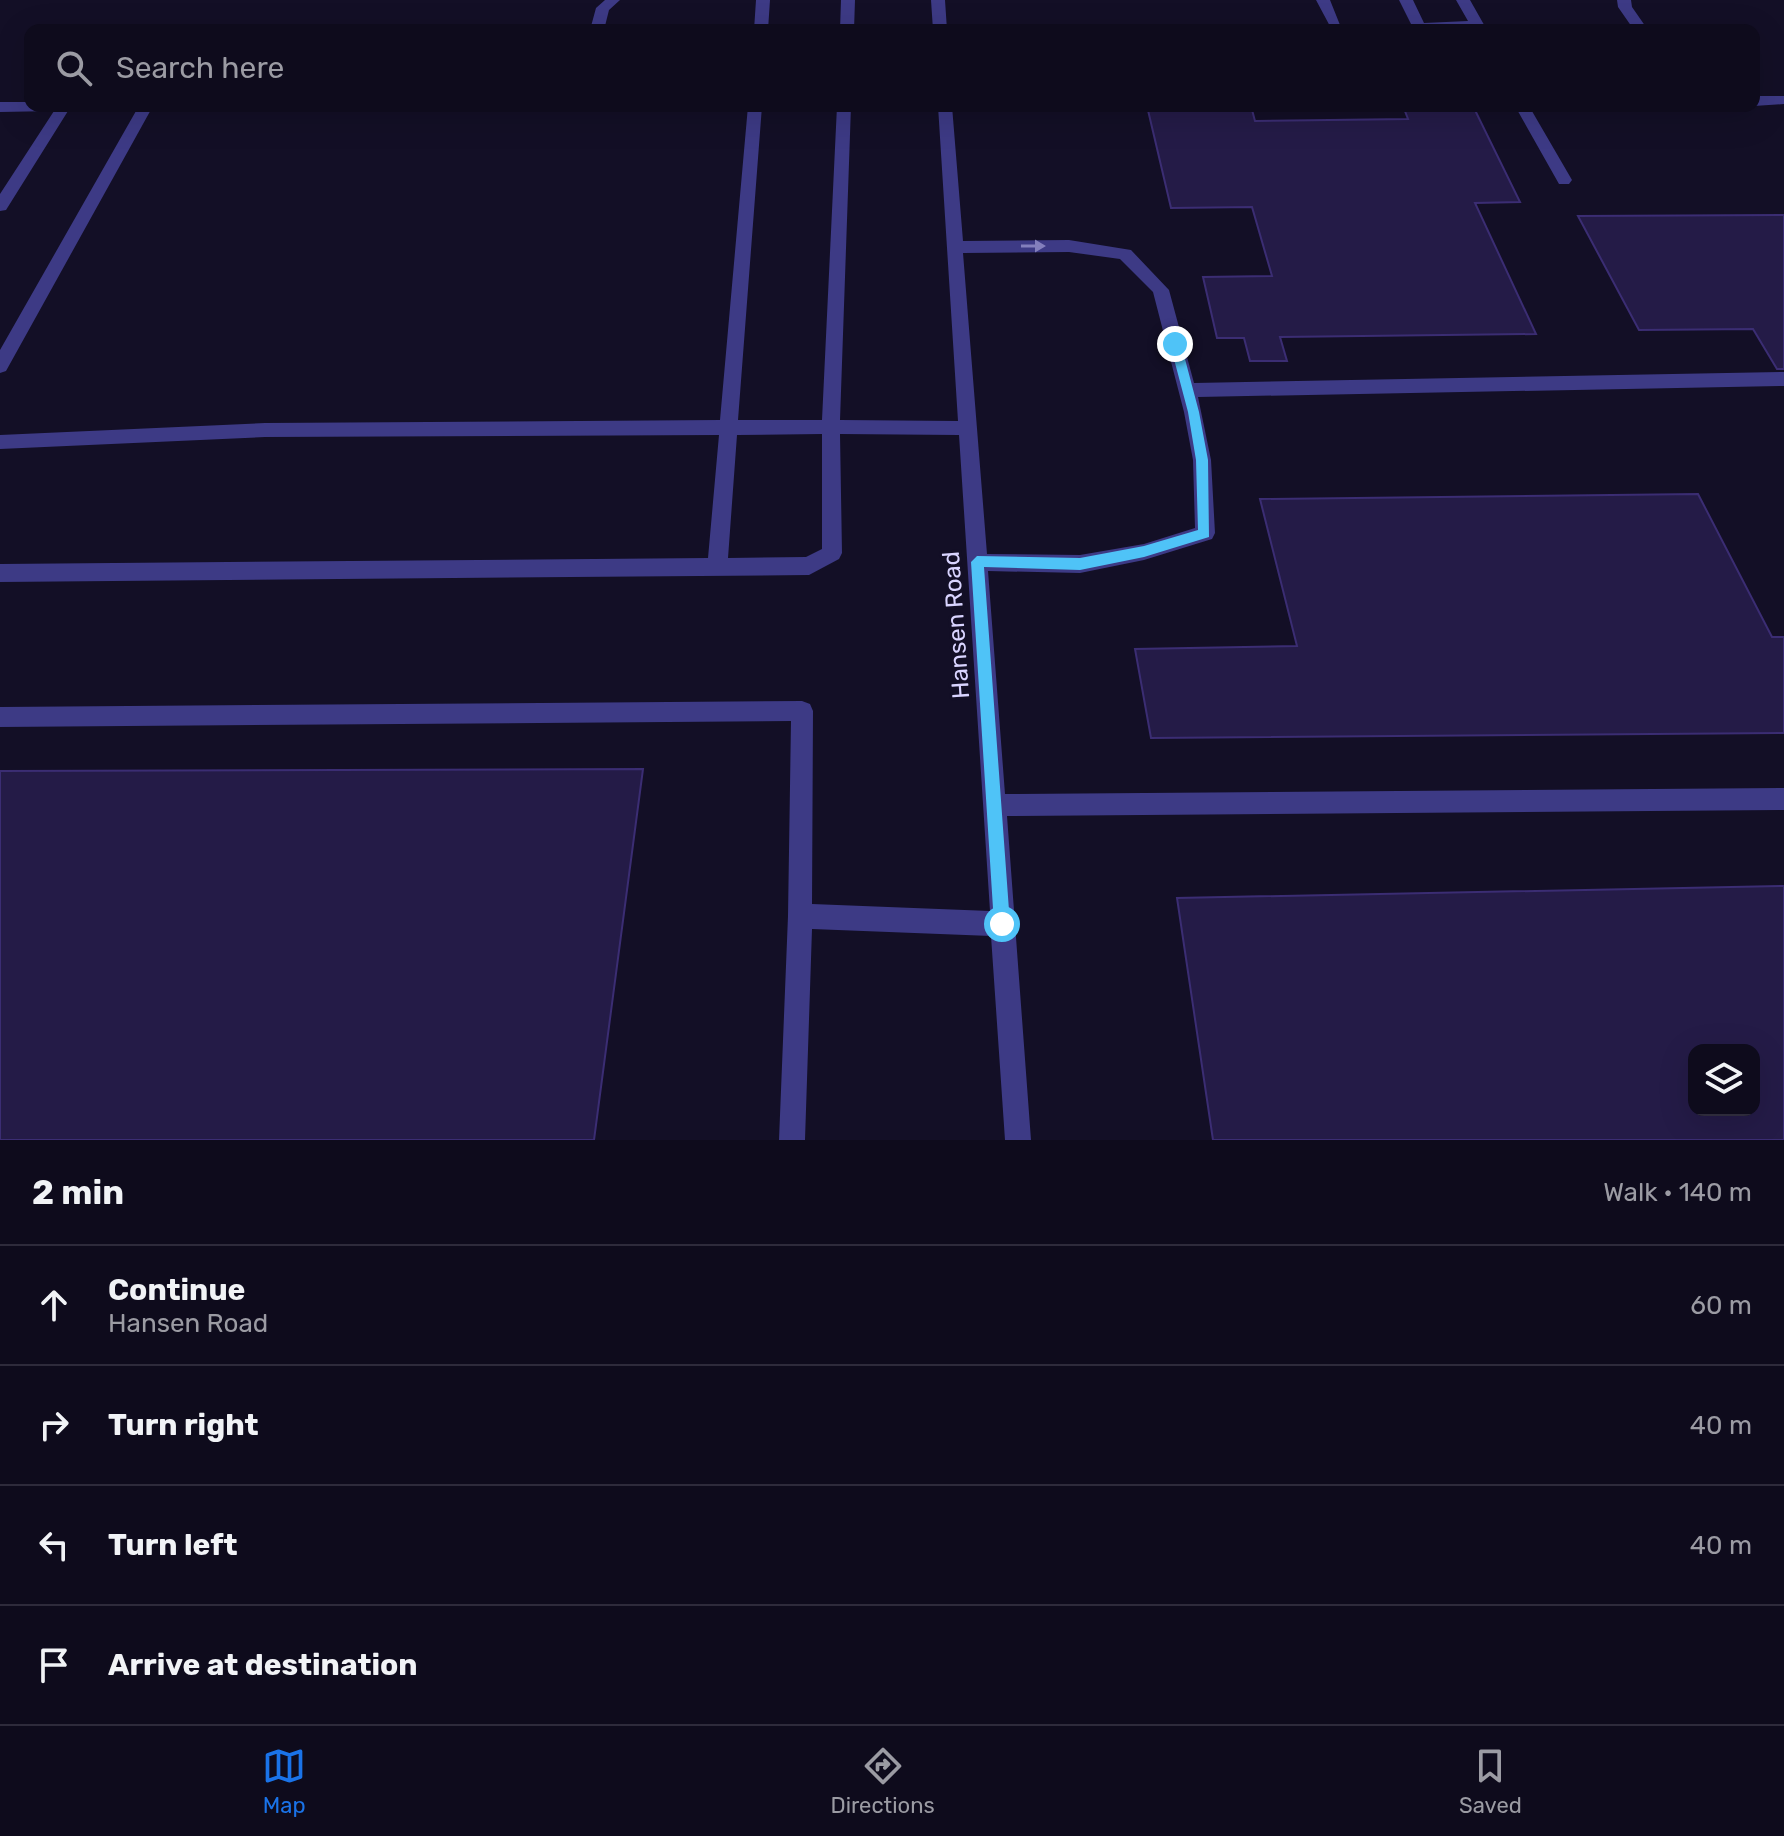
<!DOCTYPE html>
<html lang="en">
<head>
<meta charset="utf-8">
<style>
	:root { --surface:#0e0b1c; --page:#171425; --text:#f1f3f6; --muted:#9b9ba3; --line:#2e2b3b; --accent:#1a73e8 }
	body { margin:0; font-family:Rubik,sans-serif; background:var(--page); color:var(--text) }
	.controls { position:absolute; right:24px; bottom:24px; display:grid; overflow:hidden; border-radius:16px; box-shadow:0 8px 32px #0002 }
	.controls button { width:72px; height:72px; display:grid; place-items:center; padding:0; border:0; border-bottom:2px solid var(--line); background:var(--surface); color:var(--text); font:40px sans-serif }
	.stop { position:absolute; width:24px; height:24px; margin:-18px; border:6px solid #4fc3f7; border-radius:50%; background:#fff }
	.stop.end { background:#4fc3f7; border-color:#fff; box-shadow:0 2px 8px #0008 }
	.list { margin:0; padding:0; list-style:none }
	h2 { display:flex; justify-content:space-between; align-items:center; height:104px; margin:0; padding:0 32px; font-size:34px }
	h2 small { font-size:26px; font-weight:400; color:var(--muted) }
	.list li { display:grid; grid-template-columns:52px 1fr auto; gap:24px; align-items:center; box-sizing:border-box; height:120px; padding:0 32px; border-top:2px solid var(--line) }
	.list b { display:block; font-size:30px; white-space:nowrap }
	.list p { margin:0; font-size:26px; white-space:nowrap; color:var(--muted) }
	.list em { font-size:26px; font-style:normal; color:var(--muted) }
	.icon { flex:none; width:44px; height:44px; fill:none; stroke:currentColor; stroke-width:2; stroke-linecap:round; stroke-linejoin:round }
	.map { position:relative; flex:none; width:1784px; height:1140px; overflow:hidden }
	.search { position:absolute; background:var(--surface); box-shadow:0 8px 32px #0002; left:24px; right:24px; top:24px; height:88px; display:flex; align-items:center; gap:20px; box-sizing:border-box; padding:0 28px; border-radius:16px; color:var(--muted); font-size:30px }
	.sheet { height:584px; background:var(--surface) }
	nav { display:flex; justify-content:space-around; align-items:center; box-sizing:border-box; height:112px; border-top:2px solid var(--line); background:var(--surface); font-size:22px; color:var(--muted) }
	nav a { display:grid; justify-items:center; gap:4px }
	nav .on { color:var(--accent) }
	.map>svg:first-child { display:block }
	.building { fill:#241b47; stroke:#3b2d73; stroke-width:2; fill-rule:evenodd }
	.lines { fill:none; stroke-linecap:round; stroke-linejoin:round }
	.minor { fill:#3d3a85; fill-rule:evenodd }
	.oneway { fill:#837fbc }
	.route { fill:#4fc3f7 }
	.labels { text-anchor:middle; stroke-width:6; stroke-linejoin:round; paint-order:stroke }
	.street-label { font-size:24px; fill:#d9d4ff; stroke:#130f26 }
</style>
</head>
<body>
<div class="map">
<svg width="1784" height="1140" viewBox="0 0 1784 1140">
	<rect width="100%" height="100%" fill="#130f26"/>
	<path class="building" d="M 1147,106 L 1251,106 L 1255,121 L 1408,119 L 1403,106 L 1473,106 L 1520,202 L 1475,203 L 1536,334 L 1280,337 L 1287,361 L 1250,361 L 1244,338 L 1217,338 L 1203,277 L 1272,276 L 1252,207 L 1171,208 Z
		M 1784,215 L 1784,369 L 1777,369 L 1753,329 L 1639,330 L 1578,216 Z
		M 1698,494 L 1772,637 L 1784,637 L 1784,733 L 1151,738 L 1135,649 L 1297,646 L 1260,499 Z
		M 643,769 L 594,1140 L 0,1140 L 0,771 Z
		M 1784,886 L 1784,1140 L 1213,1140 L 1177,898 ZM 1694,1050 L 1754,1050 L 1754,1110 L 1694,1110 Z"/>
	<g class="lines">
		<path class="minor" d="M 605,0 L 620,0 L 609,10 L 604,30 L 590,30 L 596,8 Z
			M 756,0 L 770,0 L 768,30 L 754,30 Z
			M 841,0 L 855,0 L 854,30 L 840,30 Z
			M 931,0 L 945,0 L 947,30 L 933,30 Z
			M 1316,0 L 1330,0 L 1342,30 L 1332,30 Z
			M 1399,0 L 1413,0 L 1424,23 L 1468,21 L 1456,0 L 1470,0 L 1487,30 L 1414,30 Z
			M 1617,0 L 1631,0 L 1632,7 L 1648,30 L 1634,30 L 1618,7 Z
			M 1754,96 L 1784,96 L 1784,104 L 1754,106 Z
			M 0,102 L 30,102 L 30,106 L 153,106 L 6,371 L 0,373 L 0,350 L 136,111 L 68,111 L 6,210 L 0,211 L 0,194 L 54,111 L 0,112 Z
			M 748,106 L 762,106 L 738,420 L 822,420 L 837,106 L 851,106 L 840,420 L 958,421 L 938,106 L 952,106 L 963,241 L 1069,240 L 1131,250 L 1169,290 L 1194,383 L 1784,372 L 1784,386 L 1198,397 L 1211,460 L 1215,533 L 1212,539 L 1144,560 L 1080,573 L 988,571 L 1005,794 L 1784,788 L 1784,810 L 1007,816 L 1031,1140 L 1005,1140 L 991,936 L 812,929 L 805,1140 L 779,1140 L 788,916 L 791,721 L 0,727 L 0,707 L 802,701 L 810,704 L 813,711 L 812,904 L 990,911 L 959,435 L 840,434 L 842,553 L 839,559 L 809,575 L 0,582 L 0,564 L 708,558 L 719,435 L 265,437 L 0,449 L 0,435 L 265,423 L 720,420 ZM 1069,252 L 1120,259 L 1153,292 L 1184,412 L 1193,460 L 1195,528 L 1144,544 L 1080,555 L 987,554 L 963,253 ZM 822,434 L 822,549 L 806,557 L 728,558 L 737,435 Z
			M 1515,106 L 1529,106 L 1572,180 L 1569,184 L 1559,184 Z"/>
	</g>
	<defs><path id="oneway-solid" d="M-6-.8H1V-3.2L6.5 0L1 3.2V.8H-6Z" transform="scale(2)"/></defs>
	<use class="oneway" href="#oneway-solid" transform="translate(1033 246)"/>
	<path class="route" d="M 1175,340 L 1181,344 L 1199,412 L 1208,460 L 1209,537 L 1144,557 L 1080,570 L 984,567 L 1010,924 L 1002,931 L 994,924 L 971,562 L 977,556 L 1080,558 L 1144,546 L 1198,530 L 1196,460 L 1188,412 L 1170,344 Z"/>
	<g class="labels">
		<g class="street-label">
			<text transform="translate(956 625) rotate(-94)" y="8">Hansen Road</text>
		</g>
	</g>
</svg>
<div class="controls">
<button><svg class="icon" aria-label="layers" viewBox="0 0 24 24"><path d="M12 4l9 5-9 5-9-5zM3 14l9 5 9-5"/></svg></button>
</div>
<div class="stop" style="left:1002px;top:924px"></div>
<div class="stop end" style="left:1175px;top:344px"></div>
<div class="search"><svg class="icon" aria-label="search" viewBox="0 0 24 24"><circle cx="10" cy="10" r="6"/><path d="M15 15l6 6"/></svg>Search here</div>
</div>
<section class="sheet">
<h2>2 min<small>Walk · 140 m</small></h2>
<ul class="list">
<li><svg class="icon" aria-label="ahead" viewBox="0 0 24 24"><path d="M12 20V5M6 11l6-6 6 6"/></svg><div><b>Continue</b><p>Hansen Road</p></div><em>60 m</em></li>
<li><svg class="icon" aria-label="right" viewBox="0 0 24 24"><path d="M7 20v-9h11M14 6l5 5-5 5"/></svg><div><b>Turn right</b></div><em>40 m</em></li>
<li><svg class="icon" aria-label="left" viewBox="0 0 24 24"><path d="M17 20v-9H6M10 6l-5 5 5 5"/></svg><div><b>Turn left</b></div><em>40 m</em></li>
<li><svg class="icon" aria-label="arrive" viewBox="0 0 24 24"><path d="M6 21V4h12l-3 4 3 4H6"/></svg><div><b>Arrive at destination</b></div></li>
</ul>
</section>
<nav>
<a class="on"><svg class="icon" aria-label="map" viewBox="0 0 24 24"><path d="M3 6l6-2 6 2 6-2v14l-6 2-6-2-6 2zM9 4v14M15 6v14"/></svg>Map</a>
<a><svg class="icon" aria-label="directions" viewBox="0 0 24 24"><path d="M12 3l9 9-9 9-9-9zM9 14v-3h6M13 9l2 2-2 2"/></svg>Directions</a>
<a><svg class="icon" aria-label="saved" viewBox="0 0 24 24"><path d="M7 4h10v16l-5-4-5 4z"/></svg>Saved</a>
</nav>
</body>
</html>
